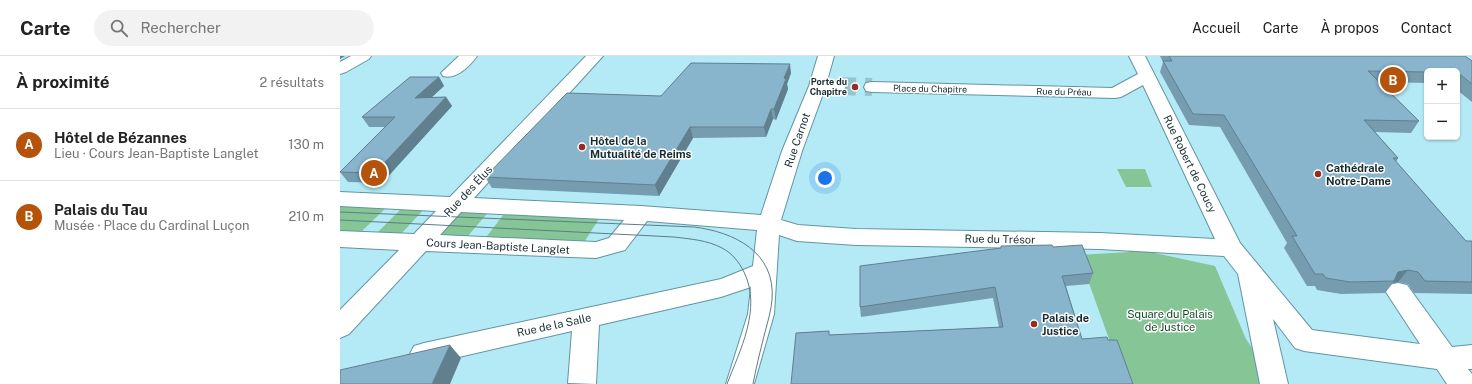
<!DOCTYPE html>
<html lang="fr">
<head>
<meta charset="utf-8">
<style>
	:root { --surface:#fff; --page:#f2f2f2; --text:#222; --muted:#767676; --line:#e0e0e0; --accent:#b45309 }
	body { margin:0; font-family:"Public Sans",sans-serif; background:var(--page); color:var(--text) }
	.controls { position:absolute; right:12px; top:12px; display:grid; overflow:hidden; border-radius:6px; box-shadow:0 1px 3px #0004 }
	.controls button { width:36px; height:36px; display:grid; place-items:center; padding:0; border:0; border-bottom:1px solid var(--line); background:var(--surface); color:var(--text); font:20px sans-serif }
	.you { position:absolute; left:485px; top:122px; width:14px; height:14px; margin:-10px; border:3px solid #fff; border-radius:50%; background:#1a73e8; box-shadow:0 0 0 6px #1a73e833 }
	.badge { display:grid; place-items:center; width:26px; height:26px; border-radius:50%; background:var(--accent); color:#fff; font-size:13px; font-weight:700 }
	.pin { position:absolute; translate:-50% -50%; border:2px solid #fff; box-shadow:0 1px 4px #0006 }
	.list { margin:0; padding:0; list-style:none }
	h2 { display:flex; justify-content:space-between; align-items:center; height:52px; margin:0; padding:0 16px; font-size:17px }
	h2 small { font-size:13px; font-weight:400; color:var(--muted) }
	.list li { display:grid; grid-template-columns:26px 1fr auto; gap:12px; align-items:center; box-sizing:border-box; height:72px; padding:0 16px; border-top:1px solid var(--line) }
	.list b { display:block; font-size:15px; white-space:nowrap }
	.list p { margin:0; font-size:13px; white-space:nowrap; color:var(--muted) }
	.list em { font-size:13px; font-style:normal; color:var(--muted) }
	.icon { flex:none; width:22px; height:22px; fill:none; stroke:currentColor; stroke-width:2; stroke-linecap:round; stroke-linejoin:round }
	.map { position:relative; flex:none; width:1132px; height:328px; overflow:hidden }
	header { display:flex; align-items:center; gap:24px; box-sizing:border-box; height:56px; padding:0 20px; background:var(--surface); border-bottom:1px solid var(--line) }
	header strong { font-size:19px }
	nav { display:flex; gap:22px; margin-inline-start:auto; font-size:14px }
	.search { width:280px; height:36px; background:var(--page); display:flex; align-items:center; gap:10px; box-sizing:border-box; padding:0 14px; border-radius:22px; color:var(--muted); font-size:15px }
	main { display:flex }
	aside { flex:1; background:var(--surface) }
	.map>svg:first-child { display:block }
	.green { fill:#85c596 }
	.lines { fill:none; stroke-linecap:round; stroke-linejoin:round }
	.minor-tunnel { stroke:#95c4cf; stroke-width:18; stroke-dasharray:18 9; stroke-linecap:butt }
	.minor-casing { stroke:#6195a0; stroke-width:2 }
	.minor { fill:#fff; fill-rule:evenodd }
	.tram { stroke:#5b7e86; stroke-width:1 }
	.wall { fill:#769caf }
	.shaded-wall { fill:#607f8f }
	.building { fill:#89b5cc; stroke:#607f8f }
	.poi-dot { fill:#972d1c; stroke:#fff; stroke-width:1.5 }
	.labels { text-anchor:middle; stroke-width:3; stroke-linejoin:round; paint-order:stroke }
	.far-poi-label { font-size:9px; font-weight:bold; fill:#172c31; stroke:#fff; text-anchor:end }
	.far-street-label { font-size:9px; fill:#172c31; stroke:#fff }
	.street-label { font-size:11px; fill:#172c31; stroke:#fff }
	.poi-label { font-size:11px; font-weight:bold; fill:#172c31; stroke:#fff; text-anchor:start }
	.park-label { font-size:11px; fill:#144827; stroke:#fff }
</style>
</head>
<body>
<header>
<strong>Carte</strong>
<div class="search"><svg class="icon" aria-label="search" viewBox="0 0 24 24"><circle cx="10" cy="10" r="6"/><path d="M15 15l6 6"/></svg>Rechercher</div>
<nav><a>Accueil</a><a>Carte</a><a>À propos</a><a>Contact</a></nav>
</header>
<main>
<aside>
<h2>À proximité<small>2 résultats</small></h2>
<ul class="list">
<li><span class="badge">A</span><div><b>Hôtel de Bézannes</b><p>Lieu · Cours Jean-Baptiste Langlet</p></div><em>130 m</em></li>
<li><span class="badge">B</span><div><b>Palais du Tau</b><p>Musée · Place du Cardinal Luçon</p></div><em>210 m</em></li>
</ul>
</aside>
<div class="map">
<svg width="1132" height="328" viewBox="0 0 1132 328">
	<rect width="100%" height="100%" fill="#b4eaf6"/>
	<path class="green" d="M 777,113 L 805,113 L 812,131 L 786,131 Z
		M 0,146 L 50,148 L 21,176 L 0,175 Z
		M 65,149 L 87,150 L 60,179 L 36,178 Z
		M 121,151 L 151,153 L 127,181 L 95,180 Z
		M 167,154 L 262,158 L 243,188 L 144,184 Z
		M 787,191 L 875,210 L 906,283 L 936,328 L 785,328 L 739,199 L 789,196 Z"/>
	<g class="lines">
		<path class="minor-tunnel" d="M 498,30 L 532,31"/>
		<g class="minor-casing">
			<path id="minor" d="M 11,0 L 31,0 L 29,3 L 6,16 L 0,18 L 0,6 Z
				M 119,0 L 137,0 C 130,10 116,24 103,20 L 101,17 Z
				M 246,0 L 263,0 L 134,142 L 301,150 L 421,159 L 442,95 L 469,30 L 478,0 L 494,0 L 487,25 L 504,26 L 506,30 L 504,34 L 484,35 L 462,95 L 441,164 L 458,169 L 516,173 L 760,177 L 875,183 L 803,29 L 781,41 L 775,42 L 532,36 L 526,35 L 524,31 L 526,27 L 532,26 L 772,32 L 798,18 L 789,0 L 805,0 L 900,187 L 972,274 L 1080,288 L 1046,236 L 1049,229 L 1058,227 L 1067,229 L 1112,291 L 1132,289 L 1132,313 L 1128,313 L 1132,318 L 1132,328 L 1107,328 L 1097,313 L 964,295 L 955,292 L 933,263 L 948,328 L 920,328 L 898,218 L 884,200 L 760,193 L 516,189 L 457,185 L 439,179 L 434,258 L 414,328 L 386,328 L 408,258 L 411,231 L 381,241 L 259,269 L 256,328 L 228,327 L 232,275 L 84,309 L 74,306 L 70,298 L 74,290 L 84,287 L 381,223 L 413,210 L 417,174 L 307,165 L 285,194 L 256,202 L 86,195 L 9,278 L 0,282 L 0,254 L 59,194 L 0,191 L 0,175 L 74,178 L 96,155 L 0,150 L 0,136 L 110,141 ZM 121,156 L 284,164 L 269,182 L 256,186 L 100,179 Z"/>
		</g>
		<use href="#minor" class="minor"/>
		<path class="tram" d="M 0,156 L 354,171 C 394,176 436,196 432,244 C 431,256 427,268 424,280 C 420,296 416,312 413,328
			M 0,164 L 334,181 C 350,183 367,184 382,192 C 392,197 399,206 404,216 C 422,253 400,294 387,328"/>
	</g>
	<path class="wall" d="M 820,0 L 1125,0 L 1132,5 L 1132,46 L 1117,34 L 1117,15 L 1087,15 L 1087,27 L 1039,26 L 1079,65 L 1071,77 L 1035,76 L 1058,102 L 1056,106 L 1103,159 L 1126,185 L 1132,185 L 1132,238 L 1074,237 L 1068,228 L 1058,226 L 1053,227 L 1045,237 L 1001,238 L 977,234 L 975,230 L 967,230 L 944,192 L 947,187 L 880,71 L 849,69 L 820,16 L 823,6 Z
		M 451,17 L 447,28 L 448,33 L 436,64 L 433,63 L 426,81 L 353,82 L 319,140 L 152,132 L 145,121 L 321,40 Z
		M 99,21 L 104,30 L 92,41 L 106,41 L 112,50 L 42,127 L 8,126 L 0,116 L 46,71 L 29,71 L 22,61 Z
		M 713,191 L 753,217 L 749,228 L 726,230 L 742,283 L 768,284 L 489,279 L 659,271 L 653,242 L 521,261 L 520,251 Z"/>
	<path class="shaded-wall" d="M 0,0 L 5,0 L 0,3 Z
		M 450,8 L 451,17 L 447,28 L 448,33 L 436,64 L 434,53 L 444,22 Z
		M 99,21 L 104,30 L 81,51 L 75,42 Z
		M 106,41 L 112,50 L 42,127 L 35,117 Z
		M 431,53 L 433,63 L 426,81 L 424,71 Z
		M 350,71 L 353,82 L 319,140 L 315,129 Z
		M 1068,214 L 1058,226 L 1053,227 L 1054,225 L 1058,216 Z
		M 110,289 L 121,302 L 110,328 L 92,328 Z"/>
	<path class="building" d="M 829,0 L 1125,0 L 1132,5 L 1132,28 L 1117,16 L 1117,15 L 1087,15 L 1087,16 L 1028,15 L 1079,65 L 1024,64 L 1058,102 L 1053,102 L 1103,159 L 1126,185 L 1132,185 L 1132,226 L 1085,225 L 1078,216 L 1068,214 L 1058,216 L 1054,225 L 1010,226 L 986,222 L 983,218 L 975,218 L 952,180 L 957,180 L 884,59 L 853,58 L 823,5 L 832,5 Z
		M 351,7 L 450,8 L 444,22 L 446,23 L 434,53 L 431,53 L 424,71 L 350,71 L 315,129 L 145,121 L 227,37 L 321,40 Z
		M 70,21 L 99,21 L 75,42 L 106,41 L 35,117 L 0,116 L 55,61 L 22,61 Z
		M 712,189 L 713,191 L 742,189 L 753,217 L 722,220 L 742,283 L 767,281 L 768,284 L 777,284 L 793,328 L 451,328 L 456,277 L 489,275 L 489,279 L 663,271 L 655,231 L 520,251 L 520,210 L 661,192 L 661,190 Z
		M 110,289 L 92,328 L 0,328 L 0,314 Z"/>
	<g class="poi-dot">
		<circle cx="515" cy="31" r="4"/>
		<circle cx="242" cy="91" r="4"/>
		<circle cx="978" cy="118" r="4"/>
		<circle cx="694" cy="268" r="4"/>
	</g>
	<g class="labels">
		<g class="far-poi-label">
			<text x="507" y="29">Porte du<tspan x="507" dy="10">Chapitre</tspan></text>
		</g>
		<g class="far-street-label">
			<text transform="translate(590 33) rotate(1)" y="3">Place du Chapitre</text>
			<text transform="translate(724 36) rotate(1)" y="3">Rue du Préau</text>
		</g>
		<g class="street-label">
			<text transform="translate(457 84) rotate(-71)" y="4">Rue Carnot</text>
			<text transform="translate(850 108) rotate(64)" y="4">Rue Robert de Coucy</text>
			<text transform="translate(128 135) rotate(-47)" y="4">Rue des Élus</text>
			<text transform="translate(660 183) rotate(1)" y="4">Rue du Trésor</text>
			<text transform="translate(158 190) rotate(3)" y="4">Cours Jean-Baptiste Langlet</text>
			<text transform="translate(214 269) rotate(-12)" y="4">Rue de la Salle</text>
		</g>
		<g class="poi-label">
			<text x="250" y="89">Hôtel de la<tspan x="250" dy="13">Mutualité de Reims</tspan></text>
			<text x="986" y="116">Cathédrale<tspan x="986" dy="13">Notre-Dame</tspan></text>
			<text x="702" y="266">Palais de<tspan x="702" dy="13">Justice</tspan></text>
		</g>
		<g class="park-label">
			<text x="830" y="262">Square du Palais<tspan x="830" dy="13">de Justice</tspan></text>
		</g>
	</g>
</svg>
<div class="controls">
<button>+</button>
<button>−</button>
</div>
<div class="you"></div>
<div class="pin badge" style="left:34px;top:117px">A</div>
<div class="pin badge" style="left:1053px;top:24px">B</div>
</div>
</main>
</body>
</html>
